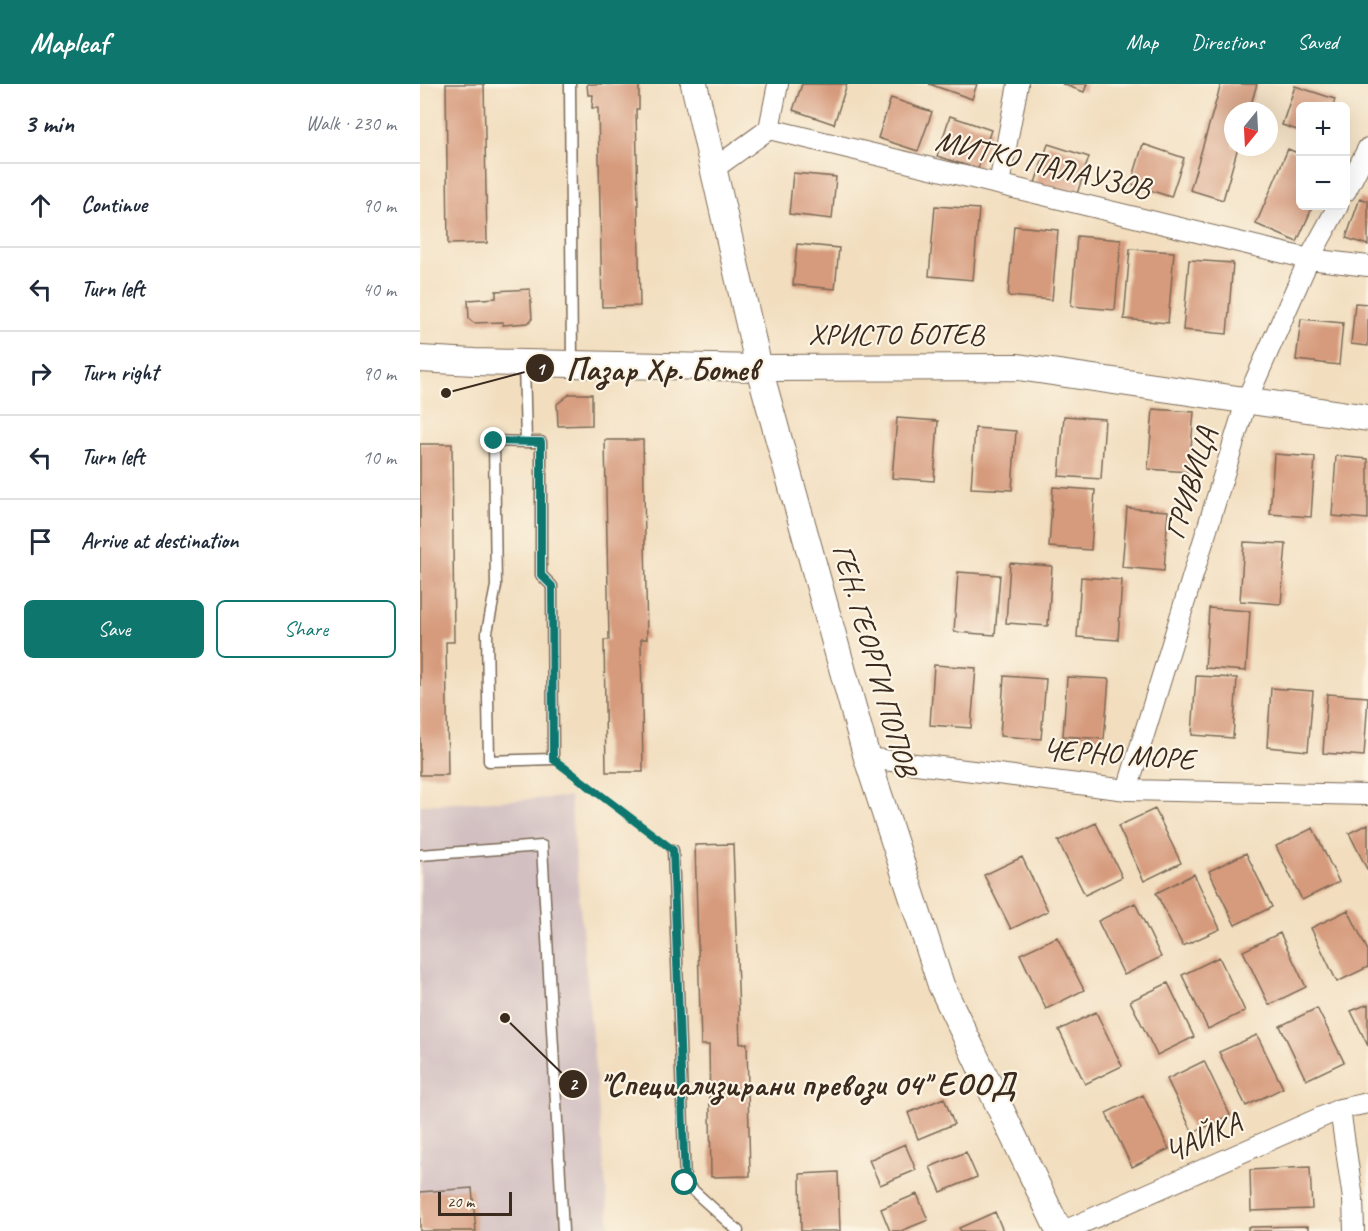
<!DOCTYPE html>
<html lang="en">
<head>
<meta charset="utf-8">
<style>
	:root { --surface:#fff; --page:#f2f2f3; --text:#1f2937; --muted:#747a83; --line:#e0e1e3; --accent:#0f766e }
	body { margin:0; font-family:Caveat,sans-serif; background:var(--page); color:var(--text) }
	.controls { position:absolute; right:18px; top:18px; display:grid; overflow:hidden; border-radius:9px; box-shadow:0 6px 24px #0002 }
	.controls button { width:54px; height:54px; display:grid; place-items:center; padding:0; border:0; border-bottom:2px solid var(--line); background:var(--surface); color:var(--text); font:30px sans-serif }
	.compass { position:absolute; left:804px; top:18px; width:54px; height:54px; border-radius:50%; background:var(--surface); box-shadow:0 6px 24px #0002; rotate:198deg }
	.scale { position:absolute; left:18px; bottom:15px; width:74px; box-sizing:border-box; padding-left:6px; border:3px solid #3b2a1e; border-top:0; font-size:16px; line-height:21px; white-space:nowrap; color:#3b2a1e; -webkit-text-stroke:4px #fcf5e5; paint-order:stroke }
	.stop { position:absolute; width:18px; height:18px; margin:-14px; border:4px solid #0f766e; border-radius:50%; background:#fff }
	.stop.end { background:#0f766e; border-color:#fff; box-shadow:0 2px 6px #0008 }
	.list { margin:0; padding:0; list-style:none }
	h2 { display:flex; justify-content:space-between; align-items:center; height:78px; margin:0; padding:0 24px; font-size:26px }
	h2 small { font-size:20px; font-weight:400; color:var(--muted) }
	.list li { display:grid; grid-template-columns:39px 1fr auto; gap:18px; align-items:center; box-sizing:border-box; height:84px; padding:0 24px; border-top:2px solid var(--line) }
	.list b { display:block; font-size:22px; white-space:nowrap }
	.list em { font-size:20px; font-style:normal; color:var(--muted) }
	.actions { display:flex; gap:12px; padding:18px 24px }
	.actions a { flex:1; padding:14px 0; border:2px solid var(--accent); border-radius:9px; text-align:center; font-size:21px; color:var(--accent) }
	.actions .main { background:var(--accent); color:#fff }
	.icon { flex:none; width:33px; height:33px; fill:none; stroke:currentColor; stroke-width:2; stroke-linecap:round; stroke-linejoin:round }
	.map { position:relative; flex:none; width:948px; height:1147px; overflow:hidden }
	header { display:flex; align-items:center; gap:36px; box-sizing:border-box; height:84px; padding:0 30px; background:var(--accent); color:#fff }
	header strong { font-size:28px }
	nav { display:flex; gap:33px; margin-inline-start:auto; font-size:21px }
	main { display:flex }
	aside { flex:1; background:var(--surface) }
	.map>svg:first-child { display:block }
	.industrial { fill:#d2bfc1 }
	.building { fill:#d69a7b }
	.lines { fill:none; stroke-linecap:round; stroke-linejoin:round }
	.service-casing { stroke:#7b6956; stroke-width:13 }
	.minor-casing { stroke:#7b6956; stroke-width:22 }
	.tertiary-casing { stroke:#7b6956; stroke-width:28 }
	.path { stroke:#7b6956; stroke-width:4; stroke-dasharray:4.5 4.5; stroke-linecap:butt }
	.service { stroke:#fff; stroke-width:10 }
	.minor { stroke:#fff; stroke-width:20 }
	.tertiary { stroke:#fff; stroke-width:26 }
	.route { stroke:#0f766e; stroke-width:8 }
	.labels { text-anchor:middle; stroke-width:4.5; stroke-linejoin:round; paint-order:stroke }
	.street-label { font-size:30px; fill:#3b2a1e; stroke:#fcf5e5 }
	.leader { fill:none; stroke:#3b2a1e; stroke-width:2 }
	.callout-dot { fill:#3b2a1e; stroke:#fcf5e5; stroke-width:2 }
	.mark-label { font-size:18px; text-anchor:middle; font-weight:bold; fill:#fff }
	.callout-label { font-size:32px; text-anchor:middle; font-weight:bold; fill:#3b2a1e; stroke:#fcf5e5; stroke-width:4.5; stroke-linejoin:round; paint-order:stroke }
</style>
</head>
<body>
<header>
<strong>Mapleaf</strong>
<nav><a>Map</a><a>Directions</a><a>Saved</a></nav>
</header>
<main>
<aside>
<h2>3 min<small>Walk · 230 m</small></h2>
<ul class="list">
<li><svg class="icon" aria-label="ahead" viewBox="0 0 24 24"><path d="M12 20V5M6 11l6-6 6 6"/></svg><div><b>Continue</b></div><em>90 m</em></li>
<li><svg class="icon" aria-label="left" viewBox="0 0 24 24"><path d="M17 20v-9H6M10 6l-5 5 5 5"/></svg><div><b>Turn left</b></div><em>40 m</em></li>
<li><svg class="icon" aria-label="right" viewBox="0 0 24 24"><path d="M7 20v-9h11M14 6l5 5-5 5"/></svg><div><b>Turn right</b></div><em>90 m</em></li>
<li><svg class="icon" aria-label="left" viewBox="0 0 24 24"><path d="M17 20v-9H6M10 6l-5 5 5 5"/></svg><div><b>Turn left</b></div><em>10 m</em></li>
<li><svg class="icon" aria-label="arrive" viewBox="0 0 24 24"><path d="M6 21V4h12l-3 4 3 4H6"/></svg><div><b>Arrive at destination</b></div></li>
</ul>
<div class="actions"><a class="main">Save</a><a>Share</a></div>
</aside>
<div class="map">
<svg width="948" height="1147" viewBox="0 0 948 1147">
	<rect width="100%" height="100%" fill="#fcf5e5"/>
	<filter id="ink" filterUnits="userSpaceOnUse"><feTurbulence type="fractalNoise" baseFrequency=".0167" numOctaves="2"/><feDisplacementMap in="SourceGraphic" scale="12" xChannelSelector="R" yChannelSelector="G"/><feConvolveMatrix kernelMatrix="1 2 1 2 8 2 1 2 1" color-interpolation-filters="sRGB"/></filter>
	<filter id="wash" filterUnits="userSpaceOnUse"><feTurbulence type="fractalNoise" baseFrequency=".008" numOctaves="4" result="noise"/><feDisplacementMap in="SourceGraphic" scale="24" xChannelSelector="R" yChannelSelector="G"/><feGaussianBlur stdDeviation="1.35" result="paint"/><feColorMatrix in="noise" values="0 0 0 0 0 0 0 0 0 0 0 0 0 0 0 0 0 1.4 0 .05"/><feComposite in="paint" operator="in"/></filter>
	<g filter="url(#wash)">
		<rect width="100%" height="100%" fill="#f2debf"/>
		<path class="industrial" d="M 150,713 L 190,1147 L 0,1147 L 0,721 Z"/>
		<g id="blocks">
			<path class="building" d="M 26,0 L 64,0 L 67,159 L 28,160 Z
				M 167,0 L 219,0 L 219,25 L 216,25 L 220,222 L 182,223 L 178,24 L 172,24 L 173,11 L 168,11 Z
				M 382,0 L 427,0 L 414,40 L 373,26 Z
				M 509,0 L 557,0 L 552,15 Z
				M 642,0 L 667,0 L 664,8 Z
				M 801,0 L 837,0 L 829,27 L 813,27 L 813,63 L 818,63 L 803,116 L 770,106 Z
				M 875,2 L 915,15 L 913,22 L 880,22 L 880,47 L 862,41 Z
				M 471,14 L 512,28 L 498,67 L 458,54 Z
				M 530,32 L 571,46 L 558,85 L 517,72 Z
				M 628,60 L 669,73 L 656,113 L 615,99 Z
				M 723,60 L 764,74 L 751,113 L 711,100 Z
				M 868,65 L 880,70 L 880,122 L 893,122 L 877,158 L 836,140 Z
				M 373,89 L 416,93 L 412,135 L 369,130 Z
				M 940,114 L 948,117 L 948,161 L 926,154 Z
				M 515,122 L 559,125 L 553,196 L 509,192 Z
				M 594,142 L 638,146 L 632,216 L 588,212 Z
				M 657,152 L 701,156 L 695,226 L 651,222 Z
				M 377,160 L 419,164 L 415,205 L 373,201 Z
				M 710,165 L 754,168 L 748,239 L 704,235 Z
				M 769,176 L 813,179 L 807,250 L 763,246 Z
				M 110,205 L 112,235 L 108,239 L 83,241 L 83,238 L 54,239 L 49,235 L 48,216 L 76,214 L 76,207 Z
				M 935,219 L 948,220 L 948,262 L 931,260 Z
				M 881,235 L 923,239 L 919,281 L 876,276 Z
				M 150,310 L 172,310 L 172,341 L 138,342 L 137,320 Z
				M 733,325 L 774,328 L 769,388 L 728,385 Z
				M 644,332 L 685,335 L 681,395 L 639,392 Z
				M 477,334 L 518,337 L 514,397 L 472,394 Z
				M 555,344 L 596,347 L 592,406 L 551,404 Z
				M 185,356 L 223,356 L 227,555 L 221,555 L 223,688 L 186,688 L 184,556 L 189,556 Z
				M 0,360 L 32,360 L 34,558 L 26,558 L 28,691 L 0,691 Z
				M 854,370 L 895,373 L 891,433 L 850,430 Z
				M 916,372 L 948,375 L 948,435 L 912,432 Z
				M 633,403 L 675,406 L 671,466 L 629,463 Z
				M 707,424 L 748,427 L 744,487 L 702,483 Z
				M 824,458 L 866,460 L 861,520 L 820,517 Z
				M 590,479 L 632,482 L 628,542 L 586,539 Z
				M 538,488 L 580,491 L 575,551 L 534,548 Z
				M 661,493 L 702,496 L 698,556 L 657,553 Z
				M 789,524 L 830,527 L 826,587 L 785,584 Z
				M 514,581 L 556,584 L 551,644 L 510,641 Z
				M 584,592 L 626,595 L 621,655 L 580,652 Z
				M 776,592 L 817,594 L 813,654 L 772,651 Z
				M 647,593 L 689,595 L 684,655 L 643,652 Z
				M 851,604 L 893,607 L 888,667 L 847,663 Z
				M 907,610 L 948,613 L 944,672 L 903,669 Z
				M 735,725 L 761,779 L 724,797 L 698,742 Z
				M 676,739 L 702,793 L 665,811 L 638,757 Z
				M 948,740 L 948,787 L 929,749 Z
				M 893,744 L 919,798 L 882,816 L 856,762 Z
				M 313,760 L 320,960 L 327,959 L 330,1092 L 291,1093 L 289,961 L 281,961 L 275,761 Z
				M 826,769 L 852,823 L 815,841 L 789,787 Z
				M 602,773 L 628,827 L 591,845 L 564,791 Z
				M 774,790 L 800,845 L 763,862 L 736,809 Z
				M 715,819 L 741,873 L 704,891 L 678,837 Z
				M 928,826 L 948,867 L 948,883 L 917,898 L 891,844 Z
				M 860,849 L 886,903 L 849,921 L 823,867 Z
				M 637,853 L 664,906 L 626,925 L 600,870 Z
				M 799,873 L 825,927 L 788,945 L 762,891 Z
				M 748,899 L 774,953 L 737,971 L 710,917 Z
				M 948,920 L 948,962 L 931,927 Z
				M 897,924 L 924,978 L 886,996 L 860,942 Z
				M 676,928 L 702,982 L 665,1000 L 639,946 Z
				M 837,951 L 863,1004 L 826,1022 L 799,968 Z
				M 784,977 L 810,1031 L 773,1049 L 747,995 Z
				M 723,1011 L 749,1065 L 712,1083 L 686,1029 Z
				M 524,1014 L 534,1040 L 498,1055 L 488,1029 Z
				M 485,1060 L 496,1086 L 460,1101 L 449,1076 Z
				M 546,1068 L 557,1093 L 521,1108 L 510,1083 Z
				M 890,1083 L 892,1125 L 831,1127 L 830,1086 Z
				M 418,1088 L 420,1147 L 381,1147 L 380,1090 Z
				M 52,1104 L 56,1147 L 0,1147 L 0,1108 Z
				M 497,1110 L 508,1136 L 481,1147 L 470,1147 L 461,1125 Z
				M 575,1128 L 583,1147 L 541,1147 L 539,1144 Z
				M 888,1142 L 888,1147 L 828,1147 L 828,1143 Z"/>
		</g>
	</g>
	<g filter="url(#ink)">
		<use href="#blocks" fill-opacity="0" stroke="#7b6956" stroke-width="1.5"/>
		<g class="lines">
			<g class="service-casing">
				<path id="service" d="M 150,0 L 152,280
					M 104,279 L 106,358 L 74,357 L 76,502 L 67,548 L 69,677 L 133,675 L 132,502 L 121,491 L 121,358 L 106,358
					M 253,766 L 265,1099 L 318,1147
					M 0,771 L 122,762 L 143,1147"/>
			</g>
			<g class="minor-casing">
				<path id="minor" d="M 349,45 L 358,0
					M 295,84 L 349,45 L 889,175 L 948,182
					M 579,100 L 598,0
					M 926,107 L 948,64
					M 447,674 L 707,706 L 948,711
					M 707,706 L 827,315 L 889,175 L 918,122
					M 920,1025 L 933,1115 L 934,1147
					M 644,1147 L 920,1025 L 948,1019"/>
			</g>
			<g class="tertiary-casing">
				<path id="tertiary" d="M 274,0 L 339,284 L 447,674 L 521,901 L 639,1147
					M 0,275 L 54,278 L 339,284 L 598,283 L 948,334"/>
			</g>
			<path class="path" d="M 145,684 L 240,756"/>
			<use href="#service" class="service"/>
			<use href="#minor" class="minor"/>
			<use href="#tertiary" class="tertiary"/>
		</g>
	</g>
	<g class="lines" filter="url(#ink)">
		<path class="route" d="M 74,357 L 121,358 L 121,491 L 132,502 L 133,675 L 253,766 L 265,1099"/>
	</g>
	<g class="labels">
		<g class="street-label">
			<text transform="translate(623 80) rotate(13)" y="10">МИТКО ПАЛАУЗОВ</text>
			<text x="476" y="260">ХРИСТО БОТЕВ</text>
			<text transform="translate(770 399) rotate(-73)" y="10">ГРИВИЦА</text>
			<text transform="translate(455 576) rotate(74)" y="10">ГЕН. ГЕОРГИ ПОПОВ</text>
			<text transform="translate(699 670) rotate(4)" y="10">ЧЕРНО МОРЕ</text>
			<text transform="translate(783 1053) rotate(-24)" y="10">ЧАЙКА</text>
		</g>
	</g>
	<path class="leader" d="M26 309L120 284M85 934L153 1000"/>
	<g class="callout-dot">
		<circle cx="26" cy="309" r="6"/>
		<circle cx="85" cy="934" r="6"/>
		<circle cx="120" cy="284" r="15"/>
		<circle cx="153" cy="1000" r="15"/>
	</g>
	<g class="mark-label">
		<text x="120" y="291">1</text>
		<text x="153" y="1006">2</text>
	</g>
	<g class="callout-label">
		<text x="242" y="296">Пазар Хр. Ботев</text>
		<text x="387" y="1011">"Специализирани превози 04" ЕООД</text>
	</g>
</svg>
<div class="controls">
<button>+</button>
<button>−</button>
</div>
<svg class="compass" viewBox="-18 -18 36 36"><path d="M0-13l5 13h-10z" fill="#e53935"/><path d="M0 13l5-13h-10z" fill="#747a83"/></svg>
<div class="scale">20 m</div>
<div class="stop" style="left:265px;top:1099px"></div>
<div class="stop end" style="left:74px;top:357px"></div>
</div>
</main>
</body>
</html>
